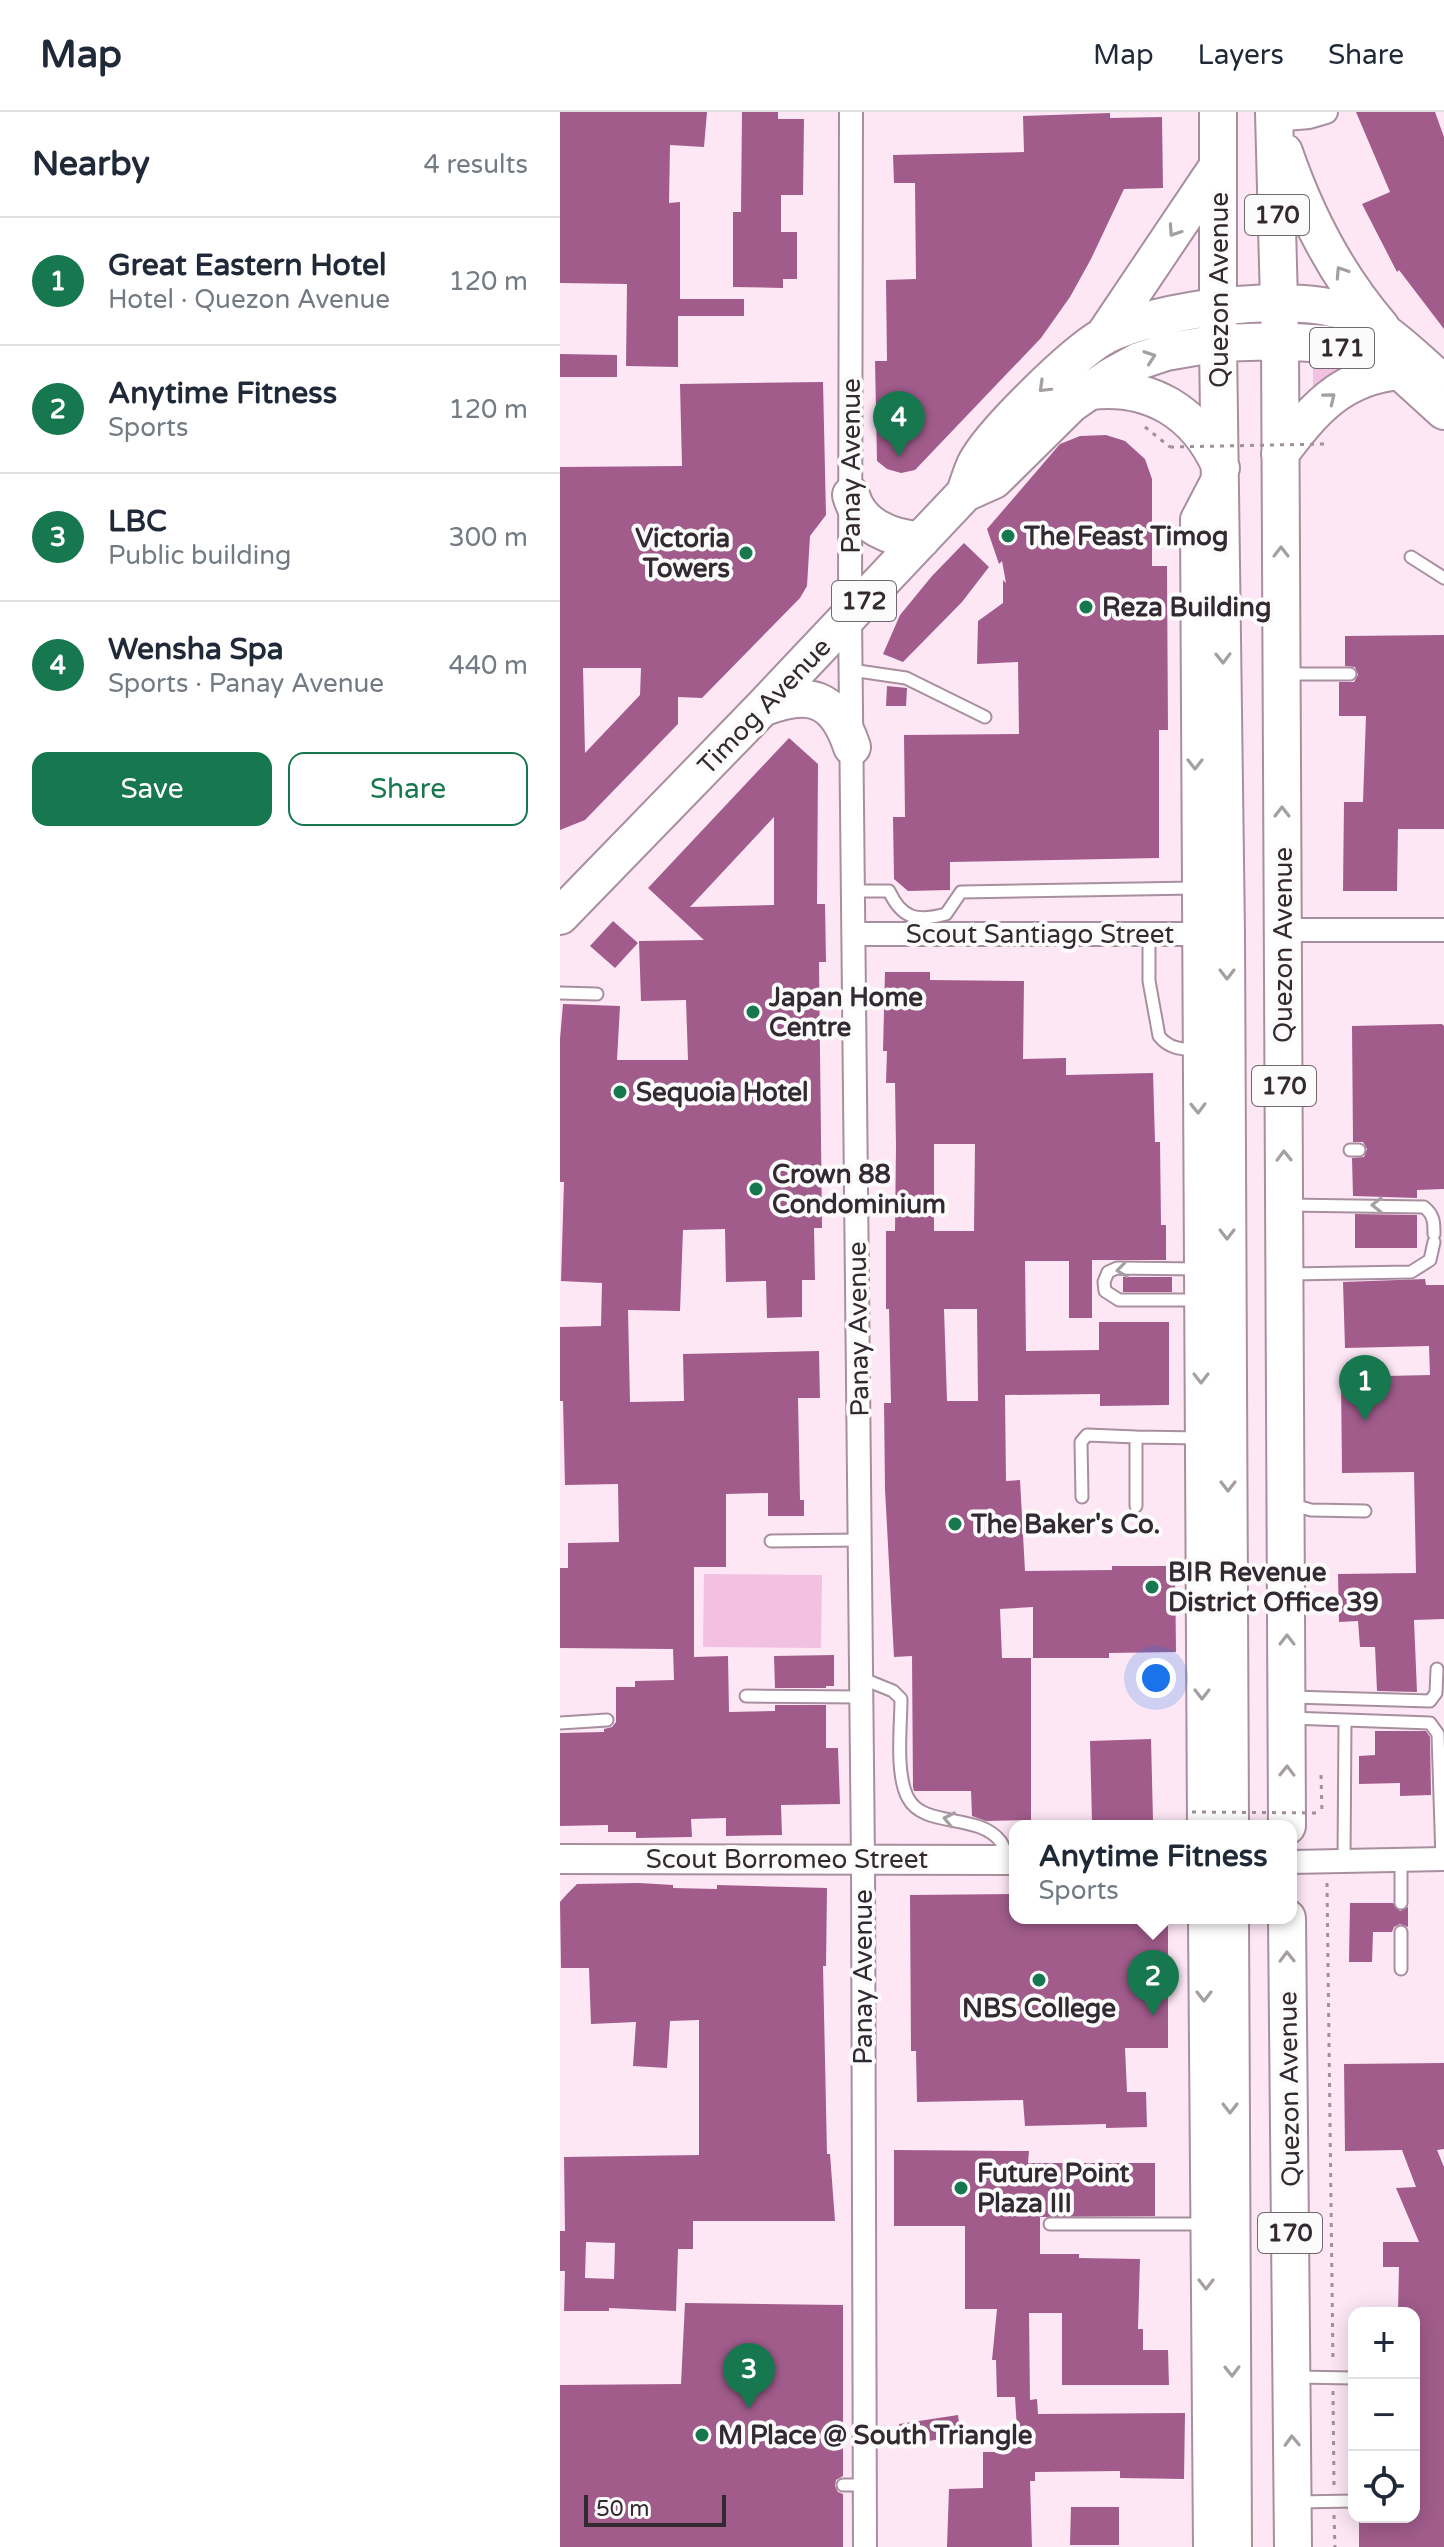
<!DOCTYPE html>
<html lang="en">
<head>
<meta charset="utf-8">
<style>
	:root { --surface:#fff; --page:#f6f6f7; --text:#1f2937; --muted:#747a83; --line:#e0e1e3; --accent:#17784f }
	body { margin:0; font-family:"Varela Round",sans-serif; background:var(--page); color:var(--text) }
	.controls { position:absolute; right:24px; bottom:24px; display:grid; overflow:hidden; border-radius:16px; box-shadow:0 4px 20px #0003 }
	.controls button { width:72px; height:72px; display:grid; place-items:center; padding:0; border:0; border-bottom:2px solid var(--line); background:var(--surface); color:var(--text); font:40px sans-serif }
	.scale { position:absolute; left:24px; bottom:20px; width:142px; box-sizing:border-box; padding-left:8px; border:4px solid #332930; border-top:0; font-size:22px; line-height:28px; white-space:nowrap; color:#332930; -webkit-text-stroke:6px #fbfbfb; paint-order:stroke }
	.you { position:absolute; left:596px; top:1566px; width:28px; height:28px; margin:-20px; border:6px solid #fff; border-radius:50%; background:#1a73e8; box-shadow:0 0 0 12px #1a73e833 }
	.badge { display:grid; place-items:center; width:52px; height:52px; border-radius:50%; background:var(--accent); color:#fff; font-size:26px; font-weight:700 }
	.pin { position:absolute; translate:-50% -66px; filter:drop-shadow(0 2px 4px #0008) }
	.pin::after { content:''; position:absolute; top:42px; width:28px; height:24px; background:inherit; clip-path:polygon(0 0,100% 0,50% 100%) }
	.popup { position:absolute; left:449px; top:1708px; width:288px; height:104px; box-sizing:border-box; display:grid; place-content:center; border-radius:16px; background:var(--surface); filter:drop-shadow(0 2px 6px #0005); font-size:26px; white-space:nowrap; color:var(--muted) }
	.popup b { font-size:30px; color:var(--text) }
	.popup::after { content:''; position:absolute; left:50%; top:100%; margin-left:-16px; border:16px solid transparent; border-top-color:var(--surface) }
	.list { margin:0; padding:0; list-style:none }
	h2 { display:flex; justify-content:space-between; align-items:center; height:104px; margin:0; padding:0 32px; font-size:34px }
	h2 small { font-size:26px; font-weight:400; color:var(--muted) }
	.list li { display:grid; grid-template-columns:52px 1fr auto; gap:24px; align-items:center; box-sizing:border-box; height:128px; padding:0 32px; border-top:2px solid var(--line) }
	.list b { display:block; font-size:30px; white-space:nowrap }
	.list p { margin:0; font-size:26px; white-space:nowrap; color:var(--muted) }
	.list em { font-size:26px; font-style:normal; color:var(--muted) }
	.actions { display:flex; gap:16px; padding:24px 32px }
	.actions a { flex:1; padding:18px 0; border:2px solid var(--accent); border-radius:16px; text-align:center; font-size:28px; color:var(--accent) }
	.actions .main { background:var(--accent); color:#fff }
	.icon { flex:none; width:44px; height:44px; fill:none; stroke:currentColor; stroke-width:2; stroke-linecap:round; stroke-linejoin:round }
	.map { position:relative; flex:none; width:884px; height:2435px; overflow:hidden }
	header { display:flex; align-items:center; gap:48px; box-sizing:border-box; height:112px; padding:0 40px; background:var(--surface); border-bottom:2px solid var(--line) }
	header strong { font-size:38px }
	nav { display:flex; gap:44px; margin-inline-start:auto; font-size:28px }
	main { display:flex }
	aside { flex:1; background:var(--surface) }
	.map>svg:first-child { display:block }
	.green { fill:#f2c0e0 }
	.building { fill:#a15c8c; fill-rule:evenodd }
	.lines { fill:none; stroke-linecap:round; stroke-linejoin:round }
	.service-casing { stroke:#a88f9f; stroke-width:15 }
	.minor-casing { stroke:#a88f9f; stroke-width:26 }
	.tertiary-casing { stroke:#a88f9f; stroke-width:32 }
	.primary-casing { stroke:#a88f9f; stroke-width:40 }
	.path { stroke:#a1909b; stroke-width:3; stroke-dasharray:4 6; stroke-linecap:butt }
	.service { stroke:#fff; stroke-width:11 }
	.minor { stroke:#fff; stroke-width:22 }
	.tertiary { stroke:#fff; stroke-width:28 }
	.primary { stroke:#fff; stroke-width:36 }
	.path-bridge { stroke:#a1909b; stroke-width:3; stroke-dasharray:4 6; stroke-linecap:butt }
	.oneway { stroke:#a39fa2 }
	.poi-dot { fill:#17784f; stroke:#fbfbfb; stroke-width:3 }
	.labels { text-anchor:middle; stroke-width:8; stroke-linejoin:round; paint-order:stroke }
	.shield { fill:#fbfbfb; stroke:#6f686d; stroke-width:2 }
	.shield-label { font-size:24px; font-weight:bold; fill:#332930 }
	.street-label { font-size:26px; fill:#332930; stroke:#fbfbfb }
	.poi-label { font-size:26px; font-weight:bold; fill:#332930; stroke:#fbfbfb; text-anchor:start }
</style>
</head>
<body>
<header>
<strong>Map</strong>
<nav><a>Map</a><a>Layers</a><a>Share</a></nav>
</header>
<main>
<aside>
<h2>Nearby<small>4 results</small></h2>
<ul class="list">
<li><span class="badge">1</span><div><b>Great Eastern Hotel</b><p>Hotel · Quezon Avenue</p></div><em>120 m</em></li>
<li><span class="badge">2</span><div><b>Anytime Fitness</b><p>Sports</p></div><em>120 m</em></li>
<li><span class="badge">3</span><div><b>LBC</b><p>Public building</p></div><em>300 m</em></li>
<li><span class="badge">4</span><div><b>Wensha Spa</b><p>Sports · Panay Avenue</p></div><em>440 m</em></li>
</ul>
<div class="actions"><a class="main">Save</a><a>Share</a></div>
</aside>
<div class="map">
<svg width="884" height="2435" viewBox="0 0 884 2435">
	<rect width="100%" height="100%" fill="#fde7f5"/>
	<path class="green" d="M 753,246 L 794,251 L 753,285 Z
		M 144,1462 L 262,1463 L 261,1536 L 143,1535 Z"/>
	<path class="building" d="M 0,0 L 147,0 L 144,35 L 110,33 L 109,91 L 120,90 L 120,187 L 184,187 L 184,204 L 118,204 L 118,255 L 66,254 L 67,172 L 0,171 Z
		M 182,0 L 218,0 L 218,7 L 244,7 L 243,83 L 221,83 L 221,120 L 237,120 L 237,167 L 223,167 L 223,176 L 173,175 L 173,100 L 181,100 Z
		M 796,0 L 875,0 L 884,25 L 884,217 L 839,158 L 837,160 L 802,92 L 830,80 Z
		M 550,1 L 550,6 L 602,5 L 603,76 L 564,77 L 531,147 L 510,185 L 481,226 L 355,358 L 341,361 L 327,357 L 317,349 L 315,249 L 327,249 L 326,168 L 356,167 L 355,71 L 334,71 L 333,43 L 464,40 L 463,4 Z
		M 0,242 L 57,243 L 57,265 L 0,265 Z
		M 263,270 L 266,403 L 250,424 L 247,474 L 240,486 L 142,586 L 118,585 L 118,612 L 25,708 L 0,718 L 0,355 L 122,354 L 120,272 ZM 23,556 L 81,556 L 80,583 L 25,641 Z
		M 546,323 L 565,329 L 585,347 L 592,367 L 592,454 L 607,454 L 608,618 L 599,618 L 599,746 L 390,750 L 390,778 L 348,779 L 334,767 L 333,705 L 345,705 L 344,623 L 459,622 L 458,550 L 417,552 L 418,509 L 443,491 L 443,468 L 446,471 L 442,449 L 439,452 L 427,417 L 500,332 L 520,324 Z
		M 404,431 L 429,455 L 402,490 L 343,550 L 323,542 L 340,503 L 372,464 Z
		M 884,523 L 884,717 L 838,717 L 837,779 L 783,779 L 784,690 L 803,690 L 806,604 L 779,604 L 779,570 L 794,570 L 798,563 L 795,555 L 785,554 L 785,524 Z
		M 327,574 L 347,576 L 346,594 L 326,594 Z
		M 229,626 L 258,652 L 257,792 L 265,792 L 266,850 L 259,850 L 262,1116 L 254,1116 L 255,1168 L 242,1168 L 242,1205 L 207,1206 L 206,1169 L 166,1170 L 165,1117 L 123,1118 L 120,1199 L 68,1198 L 70,1290 L 124,1289 L 123,1242 L 259,1239 L 260,1286 L 238,1286 L 240,1388 L 244,1388 L 244,1404 L 208,1404 L 208,1381 L 166,1382 L 166,1455 L 134,1455 L 134,1545 L 168,1544 L 169,1600 L 215,1599 L 215,1593 L 266,1593 L 266,1636 L 278,1636 L 280,1692 L 221,1693 L 222,1723 L 166,1724 L 166,1706 L 131,1707 L 132,1725 L 76,1726 L 76,1720 L 48,1720 L 48,1713 L 0,1714 L 0,1621 L 44,1620 L 44,1617 L 52,1615 L 56,1610 L 56,1575 L 75,1575 L 75,1569 L 114,1568 L 113,1537 L 0,1536 L 0,1456 L 8,1456 L 8,1431 L 59,1430 L 58,1372 L 5,1373 L 3,1289 L 0,1289 L 0,1215 L 41,1214 L 42,1171 L 1,1169 L 4,1070 L 0,1070 L 0,927 L 3,892 L 60,894 L 57,948 L 128,948 L 126,888 L 81,889 L 79,829 L 144,828 L 88,776 ZM 214,705 L 214,793 L 130,795 Z
		M 53,809 L 78,831 L 55,856 L 30,834 Z
		M 325,860 L 370,860 L 370,868 L 464,869 L 463,947 L 506,946 L 506,963 L 593,961 L 595,1030 L 600,1030 L 601,1113 L 606,1113 L 606,1148 L 532,1148 L 532,1206 L 509,1206 L 509,1149 L 465,1149 L 466,1239 L 539,1238 L 539,1210 L 609,1210 L 609,1293 L 540,1294 L 540,1282 L 445,1283 L 446,1369 L 460,1368 L 465,1459 L 552,1458 L 552,1454 L 615,1454 L 616,1540 L 549,1541 L 549,1546 L 473,1546 L 473,1495 L 440,1497 L 442,1546 L 471,1546 L 471,1708 L 426,1709 L 412,1704 L 411,1679 L 354,1679 L 353,1675 L 352,1544 L 334,1545 L 325,1377 L 324,1291 L 331,1291 L 329,1197 L 326,1197 L 326,1119 L 335,1119 L 336,1034 L 335,971 L 326,971 L 327,939 L 323,939 ZM 374,1032 L 415,1032 L 414,1119 L 374,1119 ZM 384,1197 L 417,1197 L 418,1289 L 387,1289 Z
		M 882,912 L 884,914 L 884,1077 L 857,1078 L 857,1086 L 793,1084 L 792,1046 L 804,1045 L 807,1037 L 803,1030 L 793,1030 L 792,914 Z
		M 795,1102 L 857,1103 L 857,1136 L 795,1136 Z
		M 563,1165 L 612,1165 L 612,1180 L 563,1180 Z
		M 865,1167 L 866,1173 L 884,1173 L 884,1507 L 854,1508 L 857,1580 L 817,1579 L 815,1535 L 800,1535 L 798,1509 L 779,1510 L 778,1462 L 856,1461 L 854,1360 L 782,1361 L 781,1265 L 870,1263 L 869,1234 L 785,1236 L 783,1170 Z
		M 274,1543 L 274,1574 L 266,1574 L 266,1576 L 215,1576 L 214,1544 Z
		M 815,1619 L 866,1619 L 870,1625 L 871,1683 L 840,1684 L 840,1671 L 799,1672 L 799,1644 L 815,1643 Z
		M 591,1627 L 593,1708 L 532,1710 L 530,1629 Z
		M 79,1771 L 113,1773 L 113,1776 L 157,1777 L 157,1773 L 267,1776 L 266,1854 L 263,1854 L 267,2042 L 270,2042 L 275,2109 L 133,2109 L 133,2137 L 118,2137 L 116,2199 L 49,2196 L 49,2199 L 4,2199 L 5,2159 L 0,2159 L 0,2119 L 5,2119 L 4,2045 L 139,2043 L 139,1908 L 110,1909 L 107,1956 L 73,1954 L 76,1910 L 31,1912 L 29,1856 L 1,1856 L 0,1790 L 7,1782 L 17,1772 ZM 26,2130 L 55,2131 L 54,2167 L 25,2166 Z
		M 455,1782 L 455,1806 L 608,1806 L 608,1936 L 565,1936 L 567,1980 L 586,1980 L 587,2015 L 546,2016 L 546,2012 L 465,2014 L 463,1988 L 357,1990 L 356,1939 L 351,1939 L 350,1783 Z
		M 790,1791 L 833,1791 L 840,1799 L 848,1795 L 848,1815 L 840,1812 L 834,1815 L 832,1820 L 813,1820 L 812,1850 L 789,1850 Z
		M 884,1951 L 884,2037 L 877,2038 L 884,2055 L 884,2435 L 799,2435 L 799,2405 L 854,2405 L 854,2201 L 838,2201 L 839,2155 L 823,2155 L 823,2130 L 859,2130 L 836,2076 L 856,2075 L 842,2038 L 785,2039 L 784,1952 Z
		M 334,2038 L 469,2039 L 468,2051 L 595,2051 L 595,2104 L 480,2105 L 480,2142 L 519,2142 L 519,2146 L 580,2147 L 578,2217 L 583,2217 L 583,2238 L 608,2238 L 609,2273 L 502,2273 L 502,2201 L 469,2201 L 470,2288 L 477,2287 L 478,2302 L 625,2301 L 624,2367 L 560,2366 L 560,2359 L 475,2360 L 475,2369 L 470,2369 L 472,2435 L 387,2435 L 389,2377 L 423,2376 L 423,2340 L 444,2340 L 444,2317 L 457,2317 L 455,2285 L 437,2285 L 436,2248 L 432,2248 L 437,2197 L 405,2197 L 405,2114 L 334,2114 Z
		M 125,2191 L 283,2193 L 283,2364 L 276,2368 L 275,2374 L 278,2380 L 283,2382 L 283,2435 L 0,2435 L 0,2273 L 121,2272 Z
		M 398,2303 L 401,2324 L 342,2333 L 339,2312 Z
		M 511,2395 L 559,2395 L 559,2433 L 510,2433 Z"/>
	<g class="lines">
		<g class="service-casing">
			<path id="service" d="M 851,445 L 884,466
				M 291,558 L 346,566 L 425,605
				M 727,562 L 790,562
				M 293,779 L 329,779 C 342,807 357,810 386,802 L 401,780 L 635,776
				M 589,822 L 589,869 L 599,924 C 609,937 622,937 637,938
				M 0,881 L 37,882
				M 790,1038 L 799,1038
				M 728,1093 L 864,1095 C 874,1103 874,1110 874,1122
				M 729,1162 L 851,1160 L 870,1148 L 874,1130
				M 637,1188 L 559,1188 L 545,1179 L 544,1170 L 548,1160 L 557,1156 L 639,1157
				M 522,1385 L 521,1330 L 527,1323 L 576,1325
				M 730,1392 L 751,1398 L 805,1399
				M 576,1394 L 576,1325 L 640,1326
				M 211,1429 L 300,1428
				M 301,1566 L 333,1579 L 341,1587 C 341,1614 335,1662 348,1686 C 364,1717 419,1700 441,1730 C 444,1735 446,1742 449,1747
				M 186,1584 L 301,1585
				M 732,1585 L 870,1589 L 876,1581 L 877,1557
				M 730,1606 L 870,1611 L 878,1622 L 882,1747
				M 0,1611 L 47,1608
				M 784,1749 L 785,1609
				M 841,1791 L 841,1748
				M 841,1857 L 841,1820
				M 490,2112 L 645,2112
				M 736,2265 L 794,2266
				M 283,2373 L 305,2373
				M 738,2390 L 794,2389"/>
		</g>
		<g class="minor-casing">
			<path id="minor" d="M 291,0 L 290,503 L 303,1748 L 305,2435
				M 714,8 L 749,5 L 766,0
				M 723,818 L 884,818
				M 294,822 L 653,822
				M 731,1750 L 884,1747"/>
		</g>
		<g class="tertiary-casing">
			<path id="tertiary" d="M 642,1714 L 635,407 L 659,361
				M 0,1747 L 455,1748
				M 643,1806 L 648,2435"/>
		</g>
		<g class="primary-casing">
			<path id="primary" d="M 658,0 L 658,231 L 666,822 L 670,1714
				M 714,0 L 720,229 L 727,1714
				M 724,40 C 746,104 777,164 821,215
				M 543,225 L 658,54
				M 530,279 C 590,272 637,300 661,356
				M 720,342 C 753,298 781,264 840,259
				M 405,381 C 408,372 411,362 415,353 C 430,322 514,241 544,224 C 596,197 734,179 789,201 C 822,214 846,238 872,261
				M 291,383 C 299,414 332,427 361,428
				M 202,596 C 249,578 275,584 292,635
				M 0,804 L 202,596 L 405,381 L 434,368 L 511,292 L 550,265 L 579,249 L 606,240 L 658,231 L 720,229 L 766,232 L 790,237 L 840,259 L 884,299
				M 670,1806 L 673,2435
				M 727,1806 L 733,2435"/>
		</g>
		<path class="path" d="M 585,315 L 610,335
			M 761,1663 L 762,1701
			M 767,1771 L 773,2251
			M 773,2279 L 774,2375
			M 774,2403 L 775,2435"/>
		<use href="#service" class="service"/>
		<use href="#minor" class="minor"/>
		<use href="#tertiary" class="tertiary"/>
		<use href="#primary" class="primary"/>
		<path class="path-bridge" d="M 610,335 L 765,332
			M 632,1700 L 762,1701"/>
	</g>
	<defs><path id="oneway-chevron" d="M-2-3.5L2.5 0L-2 3.5" fill="none" stroke-width="1.6" stroke-linecap="round" stroke-linejoin="round" transform="scale(2)"/></defs>
	<g class="oneway">
		<use href="#oneway-chevron" transform="translate(614 119) rotate(124)"/>
		<use href="#oneway-chevron" transform="translate(781 160) rotate(-123)"/>
		<use href="#oneway-chevron" transform="translate(590 245) rotate(-19)"/>
		<use href="#oneway-chevron" transform="translate(484 275) rotate(136)"/>
		<use href="#oneway-chevron" transform="translate(770 286) rotate(-39)"/>
		<use href="#oneway-chevron" transform="translate(721 440) rotate(-90)"/>
		<use href="#oneway-chevron" transform="translate(663 546) rotate(89)"/>
		<use href="#oneway-chevron" transform="translate(635 652) rotate(90)"/>
		<use href="#oneway-chevron" transform="translate(722 700) rotate(-90)"/>
		<use href="#oneway-chevron" transform="translate(667 862) rotate(90)"/>
		<use href="#oneway-chevron" transform="translate(638 996) rotate(89)"/>
		<use href="#oneway-chevron" transform="translate(724 1044) rotate(-91)"/>
		<use href="#oneway-chevron" transform="translate(817 1093) rotate(-179)"/>
		<use href="#oneway-chevron" transform="translate(667 1122) rotate(90)"/>
		<use href="#oneway-chevron" transform="translate(562 1158) rotate(172)"/>
		<use href="#oneway-chevron" transform="translate(641 1266) rotate(90)"/>
		<use href="#oneway-chevron" transform="translate(668 1374) rotate(90)"/>
		<use href="#oneway-chevron" transform="translate(727 1528) rotate(-90)"/>
		<use href="#oneway-chevron" transform="translate(642 1582) rotate(90)"/>
		<use href="#oneway-chevron" transform="translate(727 1659) rotate(-89)"/>
		<use href="#oneway-chevron" transform="translate(389 1707) rotate(-168)"/>
		<use href="#oneway-chevron" transform="translate(727 1845) rotate(-91)"/>
		<use href="#oneway-chevron" transform="translate(644 1884) rotate(90)"/>
		<use href="#oneway-chevron" transform="translate(670 1996) rotate(90)"/>
		<use href="#oneway-chevron" transform="translate(646 2172) rotate(90)"/>
		<use href="#oneway-chevron" transform="translate(672 2259) rotate(89)"/>
		<use href="#oneway-chevron" transform="translate(732 2329) rotate(-92)"/>
	</g>
	<g class="poi-dot">
		<circle cx="448" cy="424" r="8"/>
		<circle cx="186" cy="441" r="8"/>
		<circle cx="526" cy="495" r="8"/>
		<circle cx="193" cy="900" r="8"/>
		<circle cx="60" cy="980" r="8"/>
		<circle cx="196" cy="1077" r="8"/>
		<circle cx="395" cy="1412" r="8"/>
		<circle cx="592" cy="1475" r="8"/>
		<circle cx="479" cy="1868" r="8"/>
		<circle cx="401" cy="2076" r="8"/>
		<circle cx="142" cy="2323" r="8"/>
	</g>
	<g class="labels">
		<g class="shield">
			<rect x="685" y="83" width="64" height="40" rx="6"/>
			<rect x="750" y="216" width="64" height="40" rx="6"/>
			<rect x="272" y="469" width="64" height="40" rx="6"/>
			<rect x="692" y="954" width="64" height="40" rx="6"/>
			<rect x="698" y="2101" width="64" height="40" rx="6"/>
		</g>
		<g class="shield-label">
			<text x="717" y="111">170</text>
			<text x="782" y="244">171</text>
			<text x="304" y="497">172</text>
			<text x="724" y="982">170</text>
			<text x="730" y="2129">170</text>
		</g>
		<g class="street-label">
			<text transform="translate(659 178) rotate(-90)" y="9">Quezon Avenue</text>
			<text transform="translate(291 354) rotate(-90)" y="9">Panay Avenue</text>
			<text transform="translate(204 594) rotate(-46)" y="9">Timog Avenue</text>
			<text x="480" y="831">Scout Santiago Street</text>
			<text transform="translate(723 833) rotate(-90)" y="9">Quezon Avenue</text>
			<text transform="translate(298 1217) rotate(-91)" y="9">Panay Avenue</text>
			<text x="227" y="1756">Scout Borromeo Street</text>
			<text transform="translate(303 1865) rotate(-90)" y="9">Panay Avenue</text>
			<text transform="translate(729 1977) rotate(-91)" y="9">Quezon Avenue</text>
		</g>
		<g class="poi-label">
			<text x="464" y="433">The Feast Timog</text>
			<text x="170" y="435" text-anchor="end">Victoria<tspan x="170" dy="30">Towers</tspan></text>
			<text x="542" y="504">Reza Building</text>
			<text x="209" y="894">Japan Home<tspan x="209" dy="30">Centre</tspan></text>
			<text x="76" y="989">Sequoia Hotel</text>
			<text x="212" y="1071">Crown 88<tspan x="212" dy="30">Condominium</tspan></text>
			<text x="411" y="1421">The Baker's Co.</text>
			<text x="608" y="1469">BIR Revenue<tspan x="608" dy="30">District Office 39</tspan></text>
			<text x="479" y="1905" text-anchor="middle">NBS College</text>
			<text x="417" y="2070">Future Point<tspan x="417" dy="30">Plaza III</tspan></text>
			<text x="158" y="2332">M Place @ South Triangle</text>
		</g>
	</g>
</svg>
<div class="controls">
<button>+</button>
<button>−</button>
<button><svg class="icon" aria-label="locate" viewBox="0 0 24 24"><circle cx="12" cy="12" r="6"/><path d="M12 2v4M12 18v4M2 12h4M18 12h4"/></svg></button>
</div>
<div class="scale">50 m</div>
<div class="you"></div>
<div class="pin badge" style="left:805px;top:1309px">1</div>
<div class="pin badge" style="left:593px;top:1904px">2</div>
<div class="popup"><b>Anytime Fitness</b>Sports</div>
<div class="pin badge" style="left:189px;top:2297px">3</div>
<div class="pin badge" style="left:339px;top:345px">4</div>
</div>
</main>
</body>
</html>
